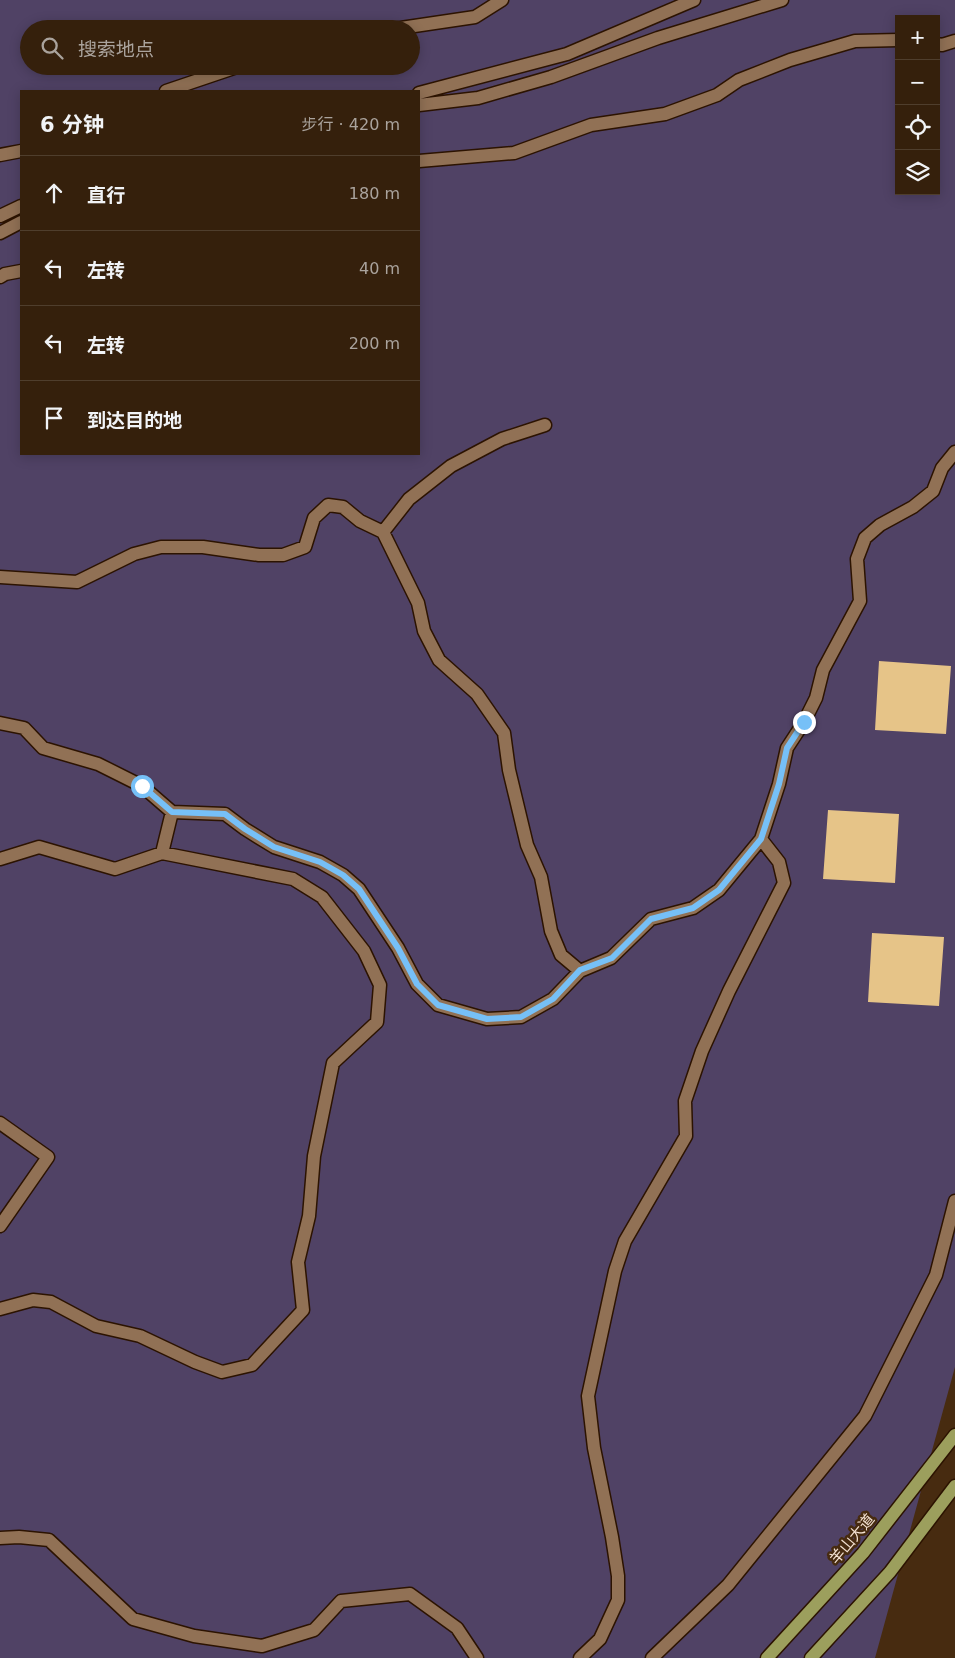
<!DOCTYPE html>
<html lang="zh">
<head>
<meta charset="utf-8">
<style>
	:root { --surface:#35200c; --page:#402d1a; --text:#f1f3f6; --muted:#aaa39d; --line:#4f3e2d }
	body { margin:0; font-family:"DejaVu Sans","Noto Sans SC",sans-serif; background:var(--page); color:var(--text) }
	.controls { position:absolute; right:15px; top:15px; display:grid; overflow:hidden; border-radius:0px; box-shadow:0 2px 12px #0003 }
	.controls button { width:45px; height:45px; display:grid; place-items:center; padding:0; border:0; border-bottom:1px solid var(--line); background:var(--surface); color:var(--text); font:25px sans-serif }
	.stop { position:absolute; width:15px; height:15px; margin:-11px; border:4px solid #76c0f7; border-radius:50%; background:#fff }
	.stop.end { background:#76c0f7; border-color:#fff; box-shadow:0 1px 5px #0008 }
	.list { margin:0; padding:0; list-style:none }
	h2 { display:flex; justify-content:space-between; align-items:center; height:65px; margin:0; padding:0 20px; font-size:21px }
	h2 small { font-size:16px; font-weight:400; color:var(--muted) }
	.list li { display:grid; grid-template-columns:32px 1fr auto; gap:15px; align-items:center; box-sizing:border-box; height:75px; padding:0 20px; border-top:1px solid var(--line) }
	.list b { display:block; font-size:19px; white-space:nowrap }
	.list em { font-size:16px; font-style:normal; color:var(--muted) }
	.icon { flex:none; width:28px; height:28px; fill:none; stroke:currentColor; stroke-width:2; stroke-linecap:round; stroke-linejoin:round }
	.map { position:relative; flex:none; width:955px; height:1658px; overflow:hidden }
	.search { position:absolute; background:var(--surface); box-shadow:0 2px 12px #0003; left:20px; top:20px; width:400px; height:55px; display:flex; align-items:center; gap:12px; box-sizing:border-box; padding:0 18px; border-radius:28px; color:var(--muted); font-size:19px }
	.panel { position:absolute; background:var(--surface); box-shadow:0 2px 12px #0003; left:20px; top:90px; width:400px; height:365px; border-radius:0px }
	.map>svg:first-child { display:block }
	.green { fill:#504265; fill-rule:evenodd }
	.building { fill:#e6c488 }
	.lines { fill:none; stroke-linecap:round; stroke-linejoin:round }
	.minor-casing { stroke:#2c1300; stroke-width:15 }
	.major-casing { stroke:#2c1300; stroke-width:15 }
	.minor { stroke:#917155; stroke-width:12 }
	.major { stroke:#9c9f5d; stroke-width:12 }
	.route { stroke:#76c0f7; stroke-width:6 }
	.labels { text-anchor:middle; stroke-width:5; stroke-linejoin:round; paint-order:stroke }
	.street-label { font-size:15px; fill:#f4e2d3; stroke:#472b10 }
</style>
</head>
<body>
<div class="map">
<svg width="955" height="1658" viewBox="0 0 955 1658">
	<rect width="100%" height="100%" fill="#472b10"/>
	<path class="green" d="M 0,0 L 955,0 L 955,1367 L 875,1658 L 0,1658 ZM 899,19 L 936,19 L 936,191 L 899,191 ZM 29,29 L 411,29 L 411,66 L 29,66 ZM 21,91 L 419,91 L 419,454 L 21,454 Z"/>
	<path class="building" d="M 879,661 L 951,666 L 946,734 L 875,730 Z
		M 828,810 L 899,814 L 895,883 L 823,879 Z
		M 872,933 L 944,937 L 939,1006 L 868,1002 Z"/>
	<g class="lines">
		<g class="minor-casing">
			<path id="minor" d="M 394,29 L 475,17 L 502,0
				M 936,44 L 942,45 L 955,41
				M 166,91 L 240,66
				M 419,93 L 567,54 L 694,0
				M 419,105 L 478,98 L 551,77 L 658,38 L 782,0
				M 0,155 L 21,151
				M 419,161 L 514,153 L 591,125 L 665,114 L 717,95 L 739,80 L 790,60 L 855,41 L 899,40
				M 0,216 L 21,206
				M 0,233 L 21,222
				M 0,277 L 5,274 L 21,271
				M 383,532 L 409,499 L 451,466 L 502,439 L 545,425
				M 0,577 L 77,582 L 134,554 L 161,547 L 203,547 L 259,555 L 283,555 L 305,547 L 314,518 L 328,505 L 343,507 L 360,521 L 383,532 L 418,603 L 424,631 L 439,660 L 477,694 L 504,733 L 509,770 L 527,845 L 541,877 L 551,931 L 561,955 L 580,971 L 553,999 L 521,1017 L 487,1019 L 438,1005 L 417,984 L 398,948 L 359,889 L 343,875 L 320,862 L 274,847 L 245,829 L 225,814 L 172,812 L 142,786 L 98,764 L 43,748 L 24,728 L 0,723
				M 162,853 L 172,812
				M 0,859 L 39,847 L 115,869 L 162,853 L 293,879 L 322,897 L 364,951 L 380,985 L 377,1022 L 333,1063 L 314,1156 L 309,1216 L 298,1262 L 303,1310 L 252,1365 L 222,1372 L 195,1362 L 140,1336 L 96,1326 L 51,1302 L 33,1300 L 0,1309
				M 580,971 L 611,958 L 651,919 L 693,908 L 719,890 L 761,839
				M 0,1123 L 48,1157 L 0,1226
				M 0,1538 L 19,1537 L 49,1540 L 133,1619 L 194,1636 L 262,1646 L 314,1630 L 341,1601 L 410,1594 L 457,1628 L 477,1658
				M 580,1658 L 600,1639 L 618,1600 L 618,1576 L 612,1537 L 594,1448 L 588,1396 L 615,1271 L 625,1241 L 686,1136 L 685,1101 L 702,1051 L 729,991 L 784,883 L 779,862 L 761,839 L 779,784 L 787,748 L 804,722 L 816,698 L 823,670 L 860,601 L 857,559 L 865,538 L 880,525 L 913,507 L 933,491 L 942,468 L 955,452
				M 652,1658 L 728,1585 L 865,1416 L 936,1275 L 955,1201"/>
		</g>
		<g class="major-casing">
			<path id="major" d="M 767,1658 L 863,1553 L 955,1435
				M 811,1658 L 890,1572 L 955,1486"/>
		</g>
		<use href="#minor" class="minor"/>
		<use href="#major" class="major"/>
	</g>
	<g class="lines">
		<path class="route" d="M 142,786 L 172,812 L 225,814 L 245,829 L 274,847 L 320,862 L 343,875 L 359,889 L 398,948 L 417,984 L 438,1005 L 487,1019 L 521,1017 L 553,999 L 580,970 L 612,958 L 651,919 L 693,908 L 719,890 L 761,839 L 779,784 L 787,748 L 804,722"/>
	</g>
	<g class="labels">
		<g class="street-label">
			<text transform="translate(852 1539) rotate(-50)" y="5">羊山大道</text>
		</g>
	</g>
</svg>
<div class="controls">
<button>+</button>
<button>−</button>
<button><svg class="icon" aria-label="locate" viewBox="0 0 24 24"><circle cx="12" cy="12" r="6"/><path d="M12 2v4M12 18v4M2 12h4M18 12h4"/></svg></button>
<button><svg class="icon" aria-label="layers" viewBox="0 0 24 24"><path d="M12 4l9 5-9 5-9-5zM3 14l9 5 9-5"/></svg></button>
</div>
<div class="stop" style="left:142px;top:786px"></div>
<div class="stop end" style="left:804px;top:722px"></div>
<div class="search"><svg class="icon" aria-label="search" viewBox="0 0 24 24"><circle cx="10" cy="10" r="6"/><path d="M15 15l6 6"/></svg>搜索地点</div>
<section class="panel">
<h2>6 分钟<small>步行 · 420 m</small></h2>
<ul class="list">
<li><svg class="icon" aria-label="ahead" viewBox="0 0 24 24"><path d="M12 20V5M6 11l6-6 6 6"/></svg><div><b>直行</b></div><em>180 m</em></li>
<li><svg class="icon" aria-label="left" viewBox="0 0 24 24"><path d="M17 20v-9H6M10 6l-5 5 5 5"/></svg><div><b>左转</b></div><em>40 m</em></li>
<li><svg class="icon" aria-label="left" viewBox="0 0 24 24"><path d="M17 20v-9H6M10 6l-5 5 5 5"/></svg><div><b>左转</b></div><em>200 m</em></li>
<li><svg class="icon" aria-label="arrive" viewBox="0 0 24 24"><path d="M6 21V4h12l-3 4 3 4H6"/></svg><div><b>到达目的地</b></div></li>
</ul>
</section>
</div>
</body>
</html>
